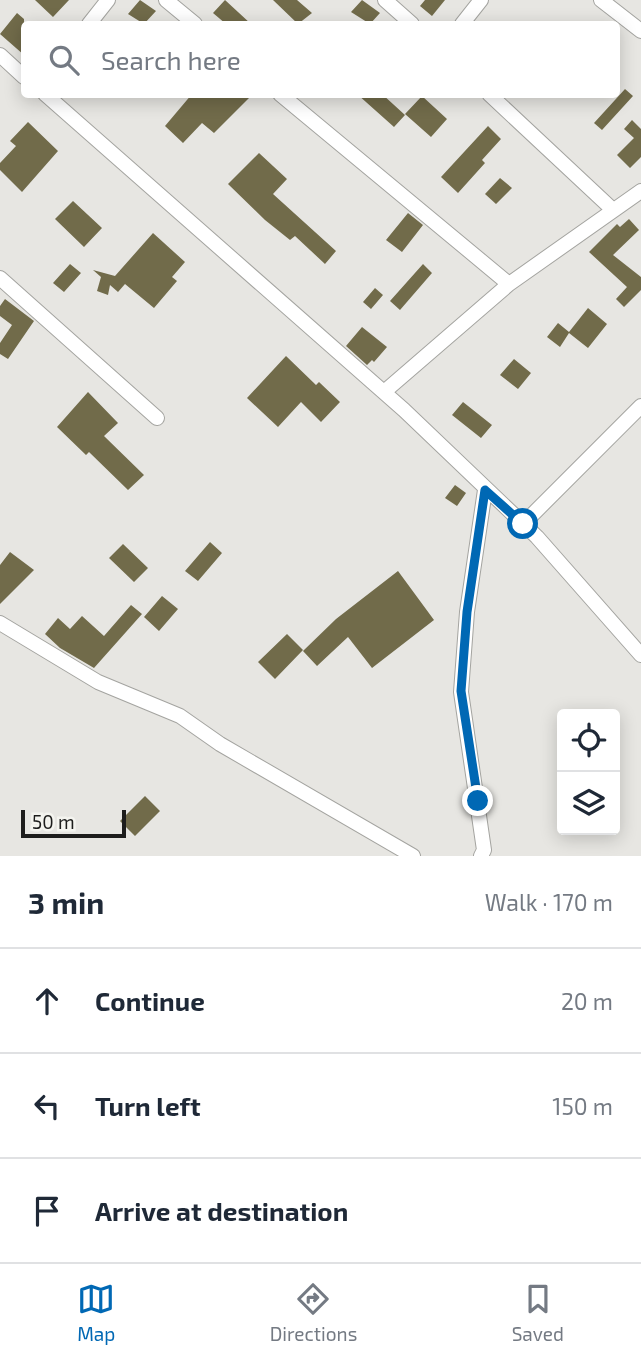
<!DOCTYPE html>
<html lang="en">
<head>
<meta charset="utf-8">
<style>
	:root { --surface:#fff; --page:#f2f2f3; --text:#1f2937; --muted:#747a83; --line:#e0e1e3; --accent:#0068b4 }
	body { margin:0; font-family:"Exo 2",sans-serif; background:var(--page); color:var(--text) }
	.controls { position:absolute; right:21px; bottom:21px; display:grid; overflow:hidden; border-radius:7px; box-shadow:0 4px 18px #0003 }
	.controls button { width:63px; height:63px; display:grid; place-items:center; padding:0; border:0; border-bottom:2px solid var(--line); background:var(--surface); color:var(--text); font:35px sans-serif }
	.scale { position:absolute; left:21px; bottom:18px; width:105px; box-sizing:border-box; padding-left:7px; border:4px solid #1d1d1c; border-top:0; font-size:19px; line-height:24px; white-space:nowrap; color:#1d1d1c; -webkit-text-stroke:5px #f4f4ef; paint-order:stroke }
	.stop { position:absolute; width:21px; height:21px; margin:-16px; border:5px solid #0068b4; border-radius:50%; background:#fff }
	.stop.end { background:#0068b4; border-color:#fff; box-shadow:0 2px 7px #0008 }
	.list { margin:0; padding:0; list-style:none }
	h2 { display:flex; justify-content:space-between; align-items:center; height:91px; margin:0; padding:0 28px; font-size:30px }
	h2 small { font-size:23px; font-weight:400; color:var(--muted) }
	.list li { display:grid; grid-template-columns:46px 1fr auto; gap:21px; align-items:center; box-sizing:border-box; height:105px; padding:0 28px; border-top:2px solid var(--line) }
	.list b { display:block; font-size:26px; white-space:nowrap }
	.list em { font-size:23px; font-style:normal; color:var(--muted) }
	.icon { flex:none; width:38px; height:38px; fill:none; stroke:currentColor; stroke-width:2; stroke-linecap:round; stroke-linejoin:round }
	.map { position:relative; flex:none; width:641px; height:856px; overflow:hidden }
	.search { position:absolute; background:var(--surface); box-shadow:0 4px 18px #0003; left:21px; right:21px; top:21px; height:77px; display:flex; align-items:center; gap:18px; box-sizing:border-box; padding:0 24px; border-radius:7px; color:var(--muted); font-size:26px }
	.sheet { height:406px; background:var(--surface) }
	nav { display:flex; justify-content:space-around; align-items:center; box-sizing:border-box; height:98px; border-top:2px solid var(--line); background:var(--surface); font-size:19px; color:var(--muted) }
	nav a { display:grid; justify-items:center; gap:4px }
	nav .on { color:var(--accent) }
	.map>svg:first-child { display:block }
	.building { fill:#716b4a }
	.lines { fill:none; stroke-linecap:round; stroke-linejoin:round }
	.street-casing { stroke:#a4a4a0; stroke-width:16 }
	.street { stroke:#fff; stroke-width:14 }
	.route { stroke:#0068b4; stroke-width:9 }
</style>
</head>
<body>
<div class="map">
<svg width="641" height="856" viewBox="0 0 641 856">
	<rect width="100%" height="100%" fill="#e7e6e2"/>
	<path class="building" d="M 35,0 L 69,0 L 53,17 Z
		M 140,0 L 156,11 L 144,24 L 128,14 Z
		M 225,0 L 251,24 L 226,24 L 213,13 Z
		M 273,0 L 297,0 L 312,13 L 298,24 Z
		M 362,0 L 380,13 L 370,24 L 351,12 Z
		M 425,0 L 445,0 L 432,16 L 420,6 Z
		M 17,13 L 24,19 L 24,55 L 0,34 Z
		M 625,89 L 633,96 L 602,130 L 594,123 Z
		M 192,94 L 253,94 L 214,133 L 202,123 L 183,143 L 165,126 Z
		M 357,94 L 382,94 L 405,115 L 394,127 Z
		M 422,96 L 447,119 L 431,137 L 405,114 Z
		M 632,120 L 641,129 L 641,157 L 630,168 L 617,155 L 634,138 L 624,129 Z
		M 28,122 L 58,151 L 22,192 L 0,170 L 0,163 L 16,146 L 10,141 Z
		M 488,126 L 501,139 L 482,160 L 485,163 L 458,193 L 441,177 Z
		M 259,153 L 287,179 L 273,194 L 336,251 L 325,264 L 295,236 L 290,240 L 265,220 L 228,184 Z
		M 500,178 L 512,188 L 496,204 L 485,194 Z
		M 73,201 L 102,228 L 84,247 L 55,219 Z
		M 408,213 L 423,225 L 402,252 L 386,240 Z
		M 629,219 L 639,230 L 613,255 L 641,277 L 641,290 L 624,307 L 616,299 L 627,287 L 589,252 L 617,224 L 620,227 Z
		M 153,233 L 185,262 L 172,277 L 177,281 L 154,308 L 125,284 L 118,292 L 110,285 L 108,295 L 97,291 L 101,277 L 93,270 L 115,276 Z
		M 70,264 L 81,273 L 64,292 L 53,283 Z
		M 423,264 L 432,273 L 400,310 L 390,301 Z
		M 375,288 L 383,295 L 371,309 L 363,302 Z
		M 5,299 L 34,321 L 8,359 L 0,354 L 0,343 L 12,325 L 0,316 L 0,306 Z
		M 588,308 L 607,324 L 588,348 L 569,333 L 560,347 L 547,337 L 558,323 L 569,332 Z
		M 362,327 L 387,347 L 374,362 L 372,360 L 367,365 L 346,346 Z
		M 286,356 L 316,385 L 319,382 L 340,402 L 321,422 L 301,402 L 278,427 L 247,398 Z
		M 514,359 L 531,373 L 518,389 L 500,375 Z
		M 88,392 L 118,423 L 104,436 L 144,475 L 128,490 L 89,452 L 86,455 L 57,427 Z
		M 463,402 L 492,425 L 481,438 L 452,415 Z
		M 455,485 L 466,493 L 457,506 L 445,498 Z
		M 210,542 L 222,553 L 198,581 L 185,571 Z
		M 123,544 L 148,568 L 134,582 L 109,558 Z
		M 10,552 L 34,570 L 0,604 L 0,565 Z
		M 398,571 L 434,620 L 372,668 L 348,637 L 317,666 L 303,651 L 336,619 Z
		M 162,596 L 178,609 L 159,631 L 144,617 Z
		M 131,605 L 142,614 L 94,668 L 60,648 L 45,634 L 58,618 L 70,629 L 82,616 L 104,636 Z
		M 287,634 L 303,650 L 275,679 L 258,662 Z
		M 145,796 L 160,811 L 135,836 L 120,821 Z"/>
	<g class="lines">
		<g class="street-casing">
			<path id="street" d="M 166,0 L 195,24
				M 385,0 L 412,24
				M 601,0 L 641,31
				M 89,24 L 108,0
				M 462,24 L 481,0
				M 0,55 L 24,77
				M 45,94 L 404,410 L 537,537 L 641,655
				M 280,94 L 509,284
				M 489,94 L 612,209
				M 0,278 L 157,418
				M 384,392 L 509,284 L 641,191
				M 523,524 L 641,406
				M 0,623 L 98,682 L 180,716 L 220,744 L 413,856
				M 481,856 L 484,850 L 461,692 L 467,612 L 485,490"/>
		</g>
		<use href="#street" class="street"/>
	</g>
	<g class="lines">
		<path class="route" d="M 478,801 L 461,691 L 467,612 L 485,490 L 523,524"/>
	</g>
</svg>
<div class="controls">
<button><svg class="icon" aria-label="locate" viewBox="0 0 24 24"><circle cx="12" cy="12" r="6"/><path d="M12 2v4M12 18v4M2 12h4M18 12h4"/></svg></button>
<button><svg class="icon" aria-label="layers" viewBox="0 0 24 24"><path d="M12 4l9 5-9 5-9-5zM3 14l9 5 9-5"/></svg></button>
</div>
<div class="scale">50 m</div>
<div class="stop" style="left:523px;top:524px"></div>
<div class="stop end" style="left:478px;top:801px"></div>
<div class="search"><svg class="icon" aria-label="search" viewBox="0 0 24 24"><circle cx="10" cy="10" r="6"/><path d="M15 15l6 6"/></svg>Search here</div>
</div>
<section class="sheet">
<h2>3 min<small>Walk · 170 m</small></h2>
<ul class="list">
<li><svg class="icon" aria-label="ahead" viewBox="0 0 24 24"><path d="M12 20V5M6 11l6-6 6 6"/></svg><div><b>Continue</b></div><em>20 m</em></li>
<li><svg class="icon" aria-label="left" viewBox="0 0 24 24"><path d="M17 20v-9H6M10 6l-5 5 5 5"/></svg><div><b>Turn left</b></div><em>150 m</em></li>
<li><svg class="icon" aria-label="arrive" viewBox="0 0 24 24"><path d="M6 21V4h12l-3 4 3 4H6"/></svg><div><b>Arrive at destination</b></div></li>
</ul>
</section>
<nav>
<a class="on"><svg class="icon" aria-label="map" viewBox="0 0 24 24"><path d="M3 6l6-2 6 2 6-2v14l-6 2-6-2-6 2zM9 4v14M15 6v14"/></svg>Map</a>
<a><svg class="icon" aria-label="directions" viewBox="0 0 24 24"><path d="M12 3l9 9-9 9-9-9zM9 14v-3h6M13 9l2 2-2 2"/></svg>Directions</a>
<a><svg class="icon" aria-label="saved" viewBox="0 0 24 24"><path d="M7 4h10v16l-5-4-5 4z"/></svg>Saved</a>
</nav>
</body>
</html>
